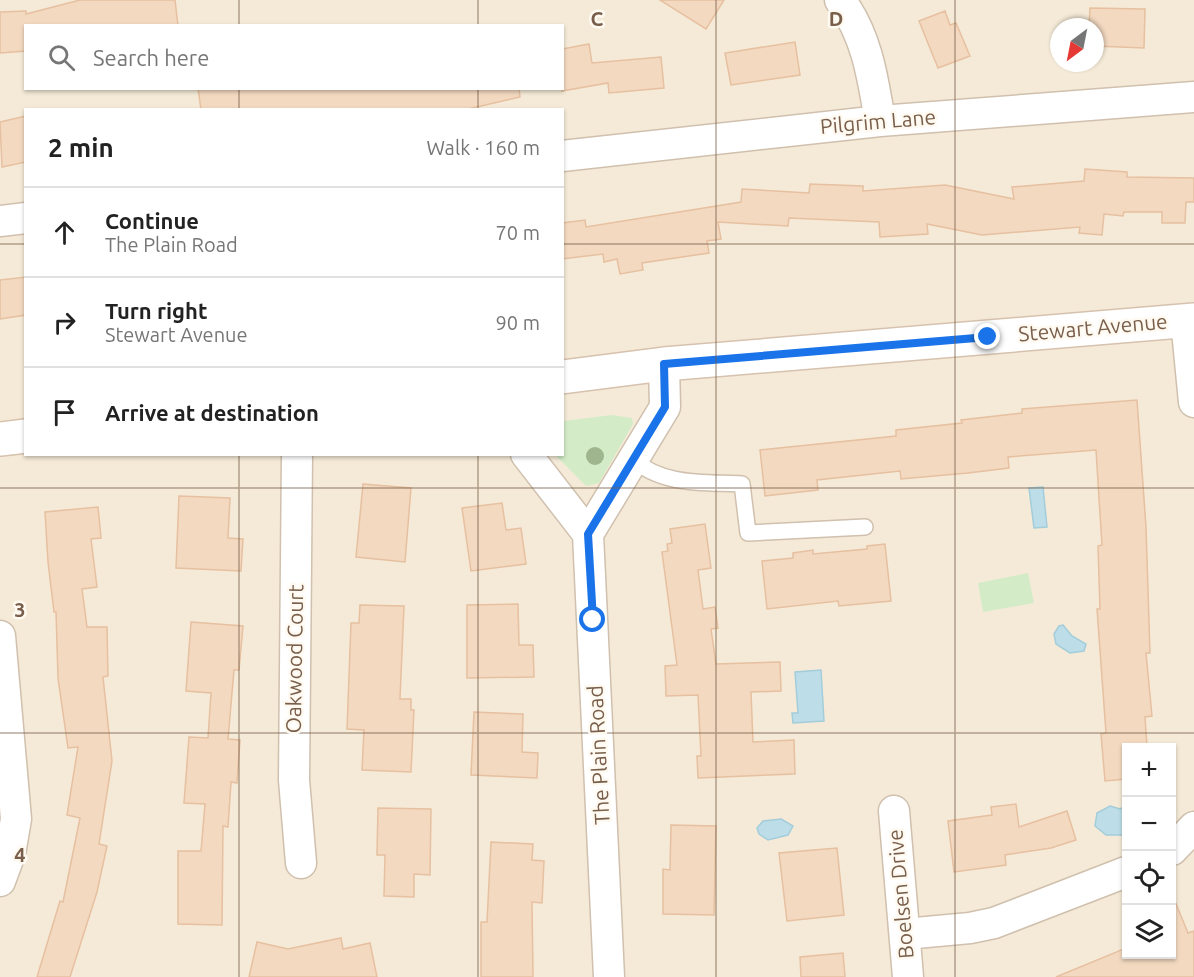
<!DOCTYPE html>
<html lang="en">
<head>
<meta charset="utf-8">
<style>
	:root { --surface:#fff; --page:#f6f6f6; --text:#222; --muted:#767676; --line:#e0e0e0 }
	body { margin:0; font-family:Ubuntu,sans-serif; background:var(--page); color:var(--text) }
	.controls { position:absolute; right:18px; bottom:18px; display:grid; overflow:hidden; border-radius:0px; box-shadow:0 2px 4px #0004 }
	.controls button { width:54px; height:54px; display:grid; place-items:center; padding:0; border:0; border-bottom:2px solid var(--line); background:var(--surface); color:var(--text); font:30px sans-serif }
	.compass { position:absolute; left:1050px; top:18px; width:54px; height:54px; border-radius:50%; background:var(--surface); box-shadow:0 2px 4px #0004; rotate:212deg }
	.stop { position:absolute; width:18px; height:18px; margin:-14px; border:4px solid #1a73e8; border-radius:50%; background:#fff }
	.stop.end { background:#1a73e8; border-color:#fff; box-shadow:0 2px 6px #0008 }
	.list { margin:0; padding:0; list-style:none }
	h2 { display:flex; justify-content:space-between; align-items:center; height:78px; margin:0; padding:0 24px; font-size:26px }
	h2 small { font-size:20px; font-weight:400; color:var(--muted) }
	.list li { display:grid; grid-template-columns:39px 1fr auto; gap:18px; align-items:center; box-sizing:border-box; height:90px; padding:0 24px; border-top:2px solid var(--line) }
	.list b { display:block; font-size:22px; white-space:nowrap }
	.list p { margin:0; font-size:20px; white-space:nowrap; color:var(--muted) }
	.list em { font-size:20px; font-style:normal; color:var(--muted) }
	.icon { flex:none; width:33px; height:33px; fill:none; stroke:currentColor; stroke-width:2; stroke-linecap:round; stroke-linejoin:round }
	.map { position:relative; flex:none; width:1194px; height:977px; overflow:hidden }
	.search { position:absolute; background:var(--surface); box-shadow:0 2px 4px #0004; left:24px; top:24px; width:540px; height:66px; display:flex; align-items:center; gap:15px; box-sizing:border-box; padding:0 21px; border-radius:0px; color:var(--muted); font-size:22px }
	.panel { position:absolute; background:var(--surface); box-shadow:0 2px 4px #0004; left:24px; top:108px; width:540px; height:348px; border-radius:0px }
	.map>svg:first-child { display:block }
	.residential { fill:#f5ead7; fill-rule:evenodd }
	.green { fill:#d3ecc7 }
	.water { fill:#bddee8; stroke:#a3cdda; stroke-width:1.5 }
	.building { fill:#f3d9c0; stroke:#e6c0a0; stroke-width:1.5 }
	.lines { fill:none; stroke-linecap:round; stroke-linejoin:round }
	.lane-casing { stroke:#d0c0ae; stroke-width:18 }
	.street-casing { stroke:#d0c0ae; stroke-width:33 }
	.secondary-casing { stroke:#d6c2ae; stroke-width:36 }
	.lane { stroke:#fff; stroke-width:15 }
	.street { stroke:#fff; stroke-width:30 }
	.secondary { stroke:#fff; stroke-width:33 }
	.tree { fill:#9eb58e }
	.route { stroke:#1a73e8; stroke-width:8 }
	.grid { fill:none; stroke:#795f4b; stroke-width:1.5; stroke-opacity:0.55 }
	.labels { text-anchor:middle; stroke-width:5; stroke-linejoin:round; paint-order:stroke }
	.street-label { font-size:21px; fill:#795f4b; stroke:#fffaf1 }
	.grid-label { font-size:20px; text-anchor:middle; font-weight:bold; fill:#795f4b; stroke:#fffaf1; stroke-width:5; stroke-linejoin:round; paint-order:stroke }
</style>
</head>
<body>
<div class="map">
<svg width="1194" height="977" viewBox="0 0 1194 977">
	<rect width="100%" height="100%" fill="#fdf7ea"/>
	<path class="residential" d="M 0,0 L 1194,0 L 1194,977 L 0,977 ZM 26,26 L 562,26 L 562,88 L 26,88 ZM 1059,27 L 1095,27 L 1095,63 L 1059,63 ZM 26,110 L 562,110 L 562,454 L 26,454 ZM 1126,748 L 1172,748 L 1172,954 L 1126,954 Z"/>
	<path class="green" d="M 612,415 L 632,418 L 633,424 L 599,483 L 586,486 L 555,455 L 562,454 L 563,421 Z
		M 1028,573 L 1034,603 L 983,612 L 978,583 Z"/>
	<path class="water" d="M 1043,487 L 1047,527 L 1034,528 L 1029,488 Z
		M 1063,625 L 1072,636 L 1086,644 L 1084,651 L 1070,653 L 1056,644 L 1054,634 L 1059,626 Z
		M 821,670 L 824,721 L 793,723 L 792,713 L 798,713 L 795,672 Z
		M 1110,806 L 1120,809 L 1126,806 L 1126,835 L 1106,835 L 1095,826 L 1097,813 Z
		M 781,819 L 793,826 L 788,835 L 768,840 L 759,834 L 757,828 L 763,821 Z"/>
	<path class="building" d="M 80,0 L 175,0 L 178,26 L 26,26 L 26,51 L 0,53 L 0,12 L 26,11 L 26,14 Z
		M 660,0 L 724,0 L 706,29 Z
		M 1090,8 L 1145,9 L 1144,48 L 1095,46 L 1095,27 L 1089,27 Z
		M 945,11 L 950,25 L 956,23 L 970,56 L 938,68 L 919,21 Z
		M 795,42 L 800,75 L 731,85 L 725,53 Z
		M 589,44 L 592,63 L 661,57 L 664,88 L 609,93 L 608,83 L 562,91 L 562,49 Z
		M 198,88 L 519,88 L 520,97 L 464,110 L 201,110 Z
		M 26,116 L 26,162 L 2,167 L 0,122 Z
		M 1085,169 L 1127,172 L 1127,177 L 1194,178 L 1194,202 L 1186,202 L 1185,223 L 1162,223 L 1162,212 L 1124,212 L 1123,216 L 1104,214 L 1102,235 L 1079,233 L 1080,227 L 982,235 L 927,224 L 928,234 L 880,237 L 879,222 L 789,218 L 788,226 L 718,222 L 721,239 L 707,241 L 709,253 L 642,263 L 643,270 L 620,274 L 617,259 L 604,262 L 603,254 L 562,259 L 562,223 L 585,220 L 586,227 L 741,202 L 742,189 L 809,193 L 810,184 L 863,186 L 863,191 L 945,185 L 1014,199 L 1012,187 L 1084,181 Z
		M 26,277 L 26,315 L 0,319 L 0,280 Z
		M 1137,400 L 1146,527 L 1150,653 L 1146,653 L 1152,716 L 1145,717 L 1147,747 L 1126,747 L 1126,779 L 1105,781 L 1101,734 L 1106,733 L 1097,609 L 1100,609 L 1098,546 L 1102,545 L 1096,450 L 1008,457 L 1009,468 L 968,473 L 901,479 L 900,471 L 817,480 L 818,490 L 765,496 L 760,450 L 896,436 L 896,430 L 962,423 L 961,420 L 1022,413 L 1022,409 Z
		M 363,484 L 411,488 L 405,562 L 356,557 Z
		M 179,496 L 230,498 L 228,538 L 243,539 L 241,571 L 176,568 Z
		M 502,503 L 506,530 L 521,528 L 526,564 L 471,571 L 462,508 Z
		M 98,507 L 101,538 L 91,539 L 97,587 L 82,589 L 87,627 L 107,627 L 108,676 L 103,677 L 112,761 L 99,844 L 107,846 L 97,892 L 70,977 L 37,977 L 60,901 L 63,902 L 80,818 L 67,815 L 78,747 L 68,748 L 58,678 L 56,612 L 54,612 L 48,562 L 45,512 Z
		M 705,524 L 711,568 L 698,570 L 703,609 L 715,607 L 718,628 L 711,629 L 716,664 L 780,662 L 781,691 L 751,692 L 753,742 L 794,740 L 795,774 L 698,778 L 697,756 L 701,756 L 698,695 L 666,696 L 665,666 L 677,665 L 662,552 L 668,551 L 667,544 L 672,543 L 670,529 Z
		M 885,544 L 891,601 L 839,606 L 838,601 L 767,609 L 762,561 L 793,558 L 793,553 L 813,550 L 813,554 L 867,549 L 867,546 Z
		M 518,604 L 519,645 L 533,645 L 534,677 L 467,678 L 467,605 Z
		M 360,605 L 404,606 L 400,699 L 411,699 L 411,710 L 414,710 L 411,772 L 362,770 L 364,730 L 347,729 L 351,623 L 359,623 Z
		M 191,622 L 243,626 L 239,670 L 234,670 L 228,739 L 240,740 L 237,783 L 231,782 L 228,827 L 223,826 L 222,925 L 178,924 L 178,851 L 201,851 L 205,804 L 184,803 L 189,737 L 208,738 L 211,693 L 186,691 Z
		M 474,712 L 523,714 L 522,752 L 538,753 L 537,778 L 471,775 Z
		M 1016,804 L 1019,827 L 1067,811 L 1076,840 L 1051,848 L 1005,855 L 1006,865 L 954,872 L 948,821 L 992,815 L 991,807 Z
		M 378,808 L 431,809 L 430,875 L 414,874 L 414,897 L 384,896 L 385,855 L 377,855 Z
		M 671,825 L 716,826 L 714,915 L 663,914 L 663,869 L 670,870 Z
		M 491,842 L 533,844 L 532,860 L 544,861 L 542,903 L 532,902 L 533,977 L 481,977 L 481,922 L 487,922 Z
		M 837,848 L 844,915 L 787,921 L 779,853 Z
		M 1172,894 L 1188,933 L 1194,931 L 1194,977 L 1056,977 L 1126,948 L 1126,954 L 1172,954 Z
		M 341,938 L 343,949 L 370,943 L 377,977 L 249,977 L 257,942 L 288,949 Z
		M 843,953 L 845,977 L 801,977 L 800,957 Z"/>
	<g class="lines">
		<g class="lane-casing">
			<path id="lane" d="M 633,459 C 662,486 705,482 742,484 L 748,533 L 865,527"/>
		</g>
		<g class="street-casing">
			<path id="street" d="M 840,0 C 867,35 873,79 880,121
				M 562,156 L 880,121 L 1194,97
				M 0,221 L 26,218
				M 1186,320 L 1194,402
				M 297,454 L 294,780 L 301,863
				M 526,454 L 588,534
				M 0,636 L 16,819 L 10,854 L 0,881
				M 894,811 L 908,977
				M 1172,850 L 1194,827
				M 905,934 L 970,928 L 994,923 L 1126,872
				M 609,977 L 588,534 L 665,407 L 664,364"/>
		</g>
		<g class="secondary-casing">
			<path id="secondary" d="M 562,377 L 664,364 L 1194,320
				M 0,439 L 26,436"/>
		</g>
		<use href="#lane" class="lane"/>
		<use href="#street" class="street"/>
		<use href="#secondary" class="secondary"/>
	</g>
	<circle class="tree" cx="595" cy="456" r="9"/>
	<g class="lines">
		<path class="route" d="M 593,620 L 588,534 L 665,407 L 664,364 L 988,337"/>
	</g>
	<path class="grid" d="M 239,0 L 239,26M 478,0 L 478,26M 716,0 L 716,977M 955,0 L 955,977M 239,88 L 239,110M 478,88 L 478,110M 0,244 L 26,244M 562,244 L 1194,244M 239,454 L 239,977M 478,454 L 478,977M 0,488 L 1194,488M 0,733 L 1194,733"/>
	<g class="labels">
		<g class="street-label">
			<text transform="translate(878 122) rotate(-5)" y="7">Pilgrim Lane</text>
			<text transform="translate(1093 328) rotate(-5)" y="7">Stewart Avenue</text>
			<text transform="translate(295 659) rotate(-89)" y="7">Oakwood Court</text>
			<text transform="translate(599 755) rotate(-93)" y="7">The Plain Road</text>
			<text transform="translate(901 894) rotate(-95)" y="7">Boelsen Drive</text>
		</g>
	</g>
	<g class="grid-label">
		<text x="597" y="26">C</text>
		<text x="836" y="26">D</text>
		<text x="20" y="617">3</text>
		<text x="20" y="862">4</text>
	</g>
</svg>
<div class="controls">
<button>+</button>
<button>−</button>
<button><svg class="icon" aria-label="locate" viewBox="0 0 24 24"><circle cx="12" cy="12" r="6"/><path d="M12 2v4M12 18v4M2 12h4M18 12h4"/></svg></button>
<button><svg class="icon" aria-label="layers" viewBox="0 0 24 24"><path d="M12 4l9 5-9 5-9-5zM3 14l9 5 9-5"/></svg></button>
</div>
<svg class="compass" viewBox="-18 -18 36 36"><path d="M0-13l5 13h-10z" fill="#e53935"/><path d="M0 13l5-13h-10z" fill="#767676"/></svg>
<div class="stop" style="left:593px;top:620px"></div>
<div class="stop end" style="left:988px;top:337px"></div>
<div class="search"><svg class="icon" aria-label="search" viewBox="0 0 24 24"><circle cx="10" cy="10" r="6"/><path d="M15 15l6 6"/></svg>Search here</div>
<section class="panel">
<h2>2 min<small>Walk · 160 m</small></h2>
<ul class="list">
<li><svg class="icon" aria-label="ahead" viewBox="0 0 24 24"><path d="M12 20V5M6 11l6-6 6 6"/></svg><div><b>Continue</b><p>The Plain Road</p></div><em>70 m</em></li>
<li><svg class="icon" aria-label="right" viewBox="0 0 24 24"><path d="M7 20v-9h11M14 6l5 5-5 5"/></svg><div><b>Turn right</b><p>Stewart Avenue</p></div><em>90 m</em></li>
<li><svg class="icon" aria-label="arrive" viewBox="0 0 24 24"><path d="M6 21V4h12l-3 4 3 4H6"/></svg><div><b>Arrive at destination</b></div></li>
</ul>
</section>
</div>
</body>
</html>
